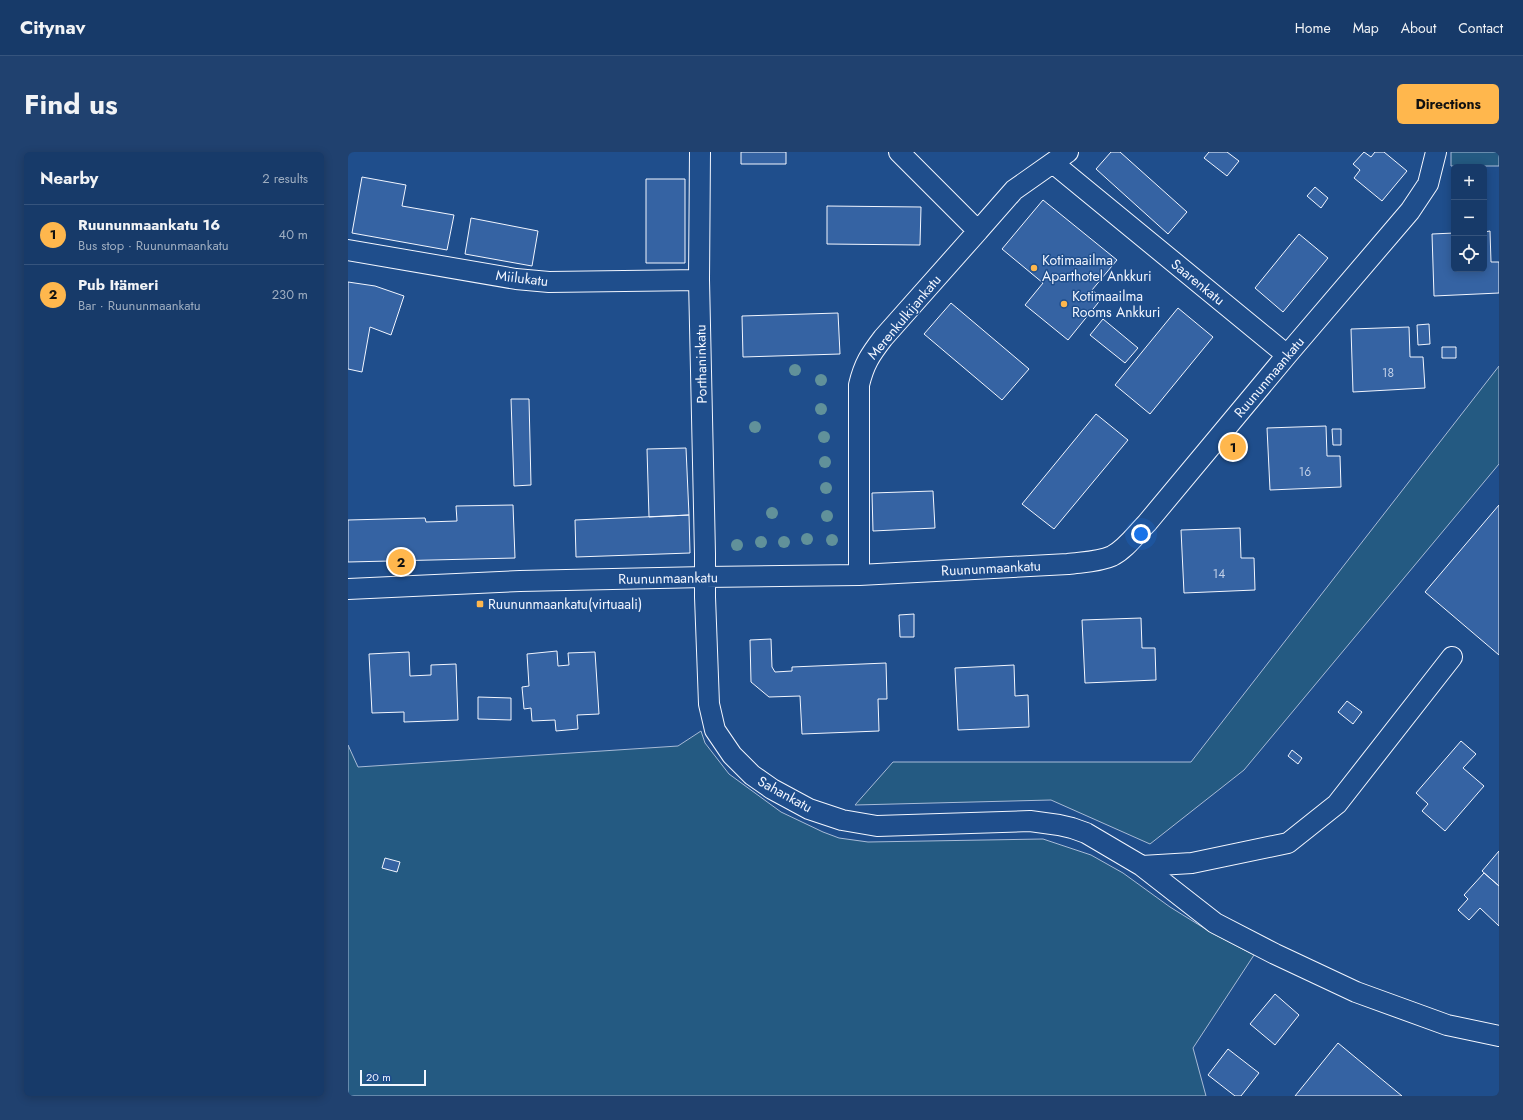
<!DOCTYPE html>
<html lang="en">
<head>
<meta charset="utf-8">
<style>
	:root { --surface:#173a69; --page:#20416f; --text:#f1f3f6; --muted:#9eadc0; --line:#36547d; --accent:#ffb74d }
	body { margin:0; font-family:Jost,sans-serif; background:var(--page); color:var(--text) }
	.controls { position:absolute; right:12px; top:12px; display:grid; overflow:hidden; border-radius:6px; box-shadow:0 2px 10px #0003 }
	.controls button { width:36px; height:36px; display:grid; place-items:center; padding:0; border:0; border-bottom:1px solid var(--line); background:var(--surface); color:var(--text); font:20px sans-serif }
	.scale { position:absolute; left:12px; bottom:10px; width:66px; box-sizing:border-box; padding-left:4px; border:2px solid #f2f6ff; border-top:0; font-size:11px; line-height:14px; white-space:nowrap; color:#f2f6ff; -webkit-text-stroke:3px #1f4e8c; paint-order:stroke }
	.you { position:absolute; left:793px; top:382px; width:14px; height:14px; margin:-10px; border:3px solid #fff; border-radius:50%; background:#1a73e8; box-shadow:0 0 0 6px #1a73e833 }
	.badge { display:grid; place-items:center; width:26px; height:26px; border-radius:50%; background:var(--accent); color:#111; font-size:13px; font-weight:700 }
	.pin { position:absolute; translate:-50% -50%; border:2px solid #fff; box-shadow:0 1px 4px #0006 }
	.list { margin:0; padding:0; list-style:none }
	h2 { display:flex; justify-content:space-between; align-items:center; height:52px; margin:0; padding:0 16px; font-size:17px }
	h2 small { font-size:13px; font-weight:400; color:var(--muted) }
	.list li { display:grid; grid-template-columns:26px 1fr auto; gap:12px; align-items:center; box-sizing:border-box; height:60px; padding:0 16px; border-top:1px solid var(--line) }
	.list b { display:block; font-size:15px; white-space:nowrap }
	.list p { margin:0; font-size:13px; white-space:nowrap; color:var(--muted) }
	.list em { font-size:13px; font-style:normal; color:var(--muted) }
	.icon { flex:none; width:22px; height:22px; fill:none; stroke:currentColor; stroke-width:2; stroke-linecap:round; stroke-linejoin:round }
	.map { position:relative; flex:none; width:1151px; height:944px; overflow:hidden; border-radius:6px }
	header { display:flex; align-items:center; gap:24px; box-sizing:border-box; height:56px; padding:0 20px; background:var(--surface); border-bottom:1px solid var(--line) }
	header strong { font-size:19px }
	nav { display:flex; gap:22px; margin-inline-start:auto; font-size:14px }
	.intro { display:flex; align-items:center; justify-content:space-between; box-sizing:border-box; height:96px; padding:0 24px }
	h1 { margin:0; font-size:28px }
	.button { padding:10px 18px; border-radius:6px; background:var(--accent); color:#111; font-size:14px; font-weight:700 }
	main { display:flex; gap:24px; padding:0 24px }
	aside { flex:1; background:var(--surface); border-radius:6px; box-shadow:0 2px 10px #0003 }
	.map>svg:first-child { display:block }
	.green { fill:#245a82; stroke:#a8bbd7 }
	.building { fill:#3563a3; stroke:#f2f6ff }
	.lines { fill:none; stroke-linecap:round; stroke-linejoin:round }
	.minor-casing { stroke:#f2f6ff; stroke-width:22 }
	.minor { stroke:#1f4e8c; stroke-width:20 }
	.tree { fill:#61919a }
	.poi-dot { fill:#ffb74d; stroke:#1f4e8c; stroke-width:1.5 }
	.labels { text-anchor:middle; stroke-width:3; stroke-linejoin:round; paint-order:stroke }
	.number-label { font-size:12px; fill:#c3d1e8 }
	.poi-label { font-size:14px; fill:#f2f6ff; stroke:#1f4e8c; text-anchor:start }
	.street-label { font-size:14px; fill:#f2f6ff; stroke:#1f4e8c }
</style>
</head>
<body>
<header>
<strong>Citynav</strong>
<nav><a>Home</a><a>Map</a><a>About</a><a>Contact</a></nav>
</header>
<div class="intro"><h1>Find us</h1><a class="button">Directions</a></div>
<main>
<aside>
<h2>Nearby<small>2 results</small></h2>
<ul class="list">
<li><span class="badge">1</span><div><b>Ruununmaankatu 16</b><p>Bus stop · Ruununmaankatu</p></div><em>40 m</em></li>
<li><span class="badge">2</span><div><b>Pub Itämeri</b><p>Bar · Ruununmaankatu</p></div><em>230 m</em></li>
</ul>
</aside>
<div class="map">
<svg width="1151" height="944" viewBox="0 0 1151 944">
	<rect width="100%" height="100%" fill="#1f4e8c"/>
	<path class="green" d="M 1103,0 L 1151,0 L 1151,14 L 1103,14 Z
		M 1151,214 L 1151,312 L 896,618 L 802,692 L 703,648 L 507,653 L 545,610 L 843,610 Z
		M 353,579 L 357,591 L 381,622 L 433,660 L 475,680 L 491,686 L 520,690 L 695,687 L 743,703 L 775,721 L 822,755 L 864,781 L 906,803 L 845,896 L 858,944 L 0,944 L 0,593 L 10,615 L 330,594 Z"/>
	<path class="building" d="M 393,0 L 438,0 L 438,12 L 393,12 Z
		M 763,0 L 772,0 L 839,60 L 820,82 L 748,17 Z
		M 861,0 L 879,0 L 891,9 L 879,24 L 856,6 Z
		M 1016,0 L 1023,5 L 1027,0 L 1036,0 L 1059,19 L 1034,49 L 1006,26 L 1012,18 L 1005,12 Z
		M 14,25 L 58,33 L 54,54 L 106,63 L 99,98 L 4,81 Z
		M 298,27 L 337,27 L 337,111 L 298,111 Z
		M 967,35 L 980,46 L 973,56 L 959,44 Z
		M 695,48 L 769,108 L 744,138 L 754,146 L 720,188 L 677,153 L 695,131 L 654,97 Z
		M 479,54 L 573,55 L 572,93 L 479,92 Z
		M 123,66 L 190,79 L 184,114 L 117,102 Z
		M 1142,79 L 1143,110 L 1151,110 L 1151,141 L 1086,144 L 1084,82 L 1106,81 L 1106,117 L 1136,117 L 1136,80 Z
		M 951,82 L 980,106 L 935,160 L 907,136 Z
		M 0,130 L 27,134 L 56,144 L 43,183 L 22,175 L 14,220 L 0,217 Z
		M 603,151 L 681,217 L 654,248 L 576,182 Z
		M 830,156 L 865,185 L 802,262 L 767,233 Z
		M 490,161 L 492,202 L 395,205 L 394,164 Z
		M 755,167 L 790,196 L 777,211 L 742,183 Z
		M 1081,172 L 1082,192 L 1070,193 L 1069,173 Z
		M 1061,175 L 1062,205 L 1075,205 L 1077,236 L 1005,240 L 1003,177 Z
		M 1094,195 L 1108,195 L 1108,206 L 1094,206 Z
		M 163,247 L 181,247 L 183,333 L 166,334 Z
		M 748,262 L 780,288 L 706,377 L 674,352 Z
		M 978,274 L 979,304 L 992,304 L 993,335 L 922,338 L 919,276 Z
		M 984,277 L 993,277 L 993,293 L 985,293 Z
		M 338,296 L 341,363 L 301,365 L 299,297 Z
		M 585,339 L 587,376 L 525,379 L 524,341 Z
		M 165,353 L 167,406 L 0,410 L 0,368 L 77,366 L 78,370 L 109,369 L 108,354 Z
		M 1151,353 L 1151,503 L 1077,440 Z
		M 341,363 L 342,401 L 228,405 L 227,368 Z
		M 892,376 L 893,406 L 906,406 L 907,438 L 836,441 L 833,378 Z
		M 566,462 L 566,485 L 552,485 L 551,463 Z
		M 793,466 L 794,496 L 807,496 L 808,528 L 737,531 L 734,468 Z
		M 423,487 L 424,515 L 427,520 L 444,519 L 444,515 L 538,511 L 539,547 L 530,547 L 531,579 L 454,582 L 452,544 L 421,545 L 403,530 L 402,488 Z
		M 209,499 L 210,514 L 221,513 L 220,501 L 247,500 L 251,562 L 229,563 L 230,577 L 208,579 L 207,568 L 184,569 L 183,556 L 176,557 L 174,535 L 181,534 L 179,502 Z
		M 61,500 L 62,524 L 83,523 L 83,513 L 108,512 L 110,568 L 56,570 L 56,560 L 24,561 L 21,502 Z
		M 666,513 L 667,544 L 680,543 L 681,575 L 610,578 L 607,516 Z
		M 130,545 L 163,546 L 163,568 L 130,567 Z
		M 999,549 L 1014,560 L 1005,572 L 990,560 Z
		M 1113,589 L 1128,602 L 1115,616 L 1136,634 L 1097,679 L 1074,659 L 1080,652 L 1068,641 Z
		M 944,598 L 954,606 L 950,612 L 940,604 Z
		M 1151,699 L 1151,734 L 1134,719 Z
		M 37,706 L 52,710 L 49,720 L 34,716 Z
		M 1136,721 L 1151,734 L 1151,774 L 1132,756 L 1121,768 L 1110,758 L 1120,747 L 1116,743 Z
		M 927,842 L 951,863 L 927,893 L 902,872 Z
		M 990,891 L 1054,944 L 947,944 Z
		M 880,897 L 911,921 L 893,944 L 887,944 L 860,923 Z"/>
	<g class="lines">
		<g class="minor-casing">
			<path id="minor" d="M 352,0 L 351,128 L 357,402 L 357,445 L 361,552 L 367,578 L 384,603 L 404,623 L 424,637 L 461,657 L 494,668 L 529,674 L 682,669 L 711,673 L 724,676 L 738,681 L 794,714 L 867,771 L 927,802 L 1008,840 L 1099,873 L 1151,884
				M 705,11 L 939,203
				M 630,79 L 666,38 L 720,0
				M 0,98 L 168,127 L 201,130 L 351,128
				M 511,423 L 511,233 C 516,212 522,203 535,186 L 630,79 L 551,0
				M 0,437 L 172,429 L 357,425 L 511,423 L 720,412 C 734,410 751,410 764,404 C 778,397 788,382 799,371 L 939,203 L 1062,59 L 1080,32 L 1088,0
				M 794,714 L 844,711 L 940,691 L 989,652 L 1104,505"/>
		</g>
		<use href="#minor" class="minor"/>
	</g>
	<g class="tree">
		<circle cx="447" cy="218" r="6"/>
		<circle cx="473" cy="228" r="6"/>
		<circle cx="473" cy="257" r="6"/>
		<circle cx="407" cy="275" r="6"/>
		<circle cx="476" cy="285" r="6"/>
		<circle cx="477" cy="310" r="6"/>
		<circle cx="478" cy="336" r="6"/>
		<circle cx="424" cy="361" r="6"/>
		<circle cx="479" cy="364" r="6"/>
		<circle cx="459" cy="387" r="6"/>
		<circle cx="484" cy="388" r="6"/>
		<circle cx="413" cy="390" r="6"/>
		<circle cx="436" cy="390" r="6"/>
		<circle cx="389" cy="393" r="6"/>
	</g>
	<g class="poi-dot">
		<circle cx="686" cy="116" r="4"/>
		<circle cx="716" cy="152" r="4"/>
		<rect x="128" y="448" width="8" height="8" rx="2"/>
	</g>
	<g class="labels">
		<g class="number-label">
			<text x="1040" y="225">18</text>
			<text x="957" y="324">16</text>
			<text x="871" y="426">14</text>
		</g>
		<g class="poi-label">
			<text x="694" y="113">Kotimaailma<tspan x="694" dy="16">Aparthotel Ankkuri</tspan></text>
			<text x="724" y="149">Kotimaailma<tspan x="724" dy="16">Rooms Ankkuri</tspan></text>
			<text x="140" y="457">Ruununmaankatu(virtuaali)</text>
		</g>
		<g class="street-label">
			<text transform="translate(174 126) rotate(7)" y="5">Miilukatu</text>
			<text transform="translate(850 130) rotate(39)" y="5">Saarenkatu</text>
			<text transform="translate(556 165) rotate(-50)" y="5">Merenkulkijankatu</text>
			<text transform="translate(353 212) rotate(-91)" y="5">Porthaninkatu</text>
			<text transform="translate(921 225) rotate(-50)" y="5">Ruununmaankatu</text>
			<text transform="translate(643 416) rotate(-3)" y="5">Ruununmaankatu</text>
			<text transform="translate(320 426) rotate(-1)" y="5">Ruununmaankatu</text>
			<text transform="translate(437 642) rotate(29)" y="5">Sahankatu</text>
		</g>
	</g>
</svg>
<div class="controls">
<button>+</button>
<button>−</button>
<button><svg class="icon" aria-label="locate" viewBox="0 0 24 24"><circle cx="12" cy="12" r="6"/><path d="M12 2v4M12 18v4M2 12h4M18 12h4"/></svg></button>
</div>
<div class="scale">20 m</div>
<div class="you"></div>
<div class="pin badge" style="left:885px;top:295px">1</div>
<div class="pin badge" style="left:53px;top:410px">2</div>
</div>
</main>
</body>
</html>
